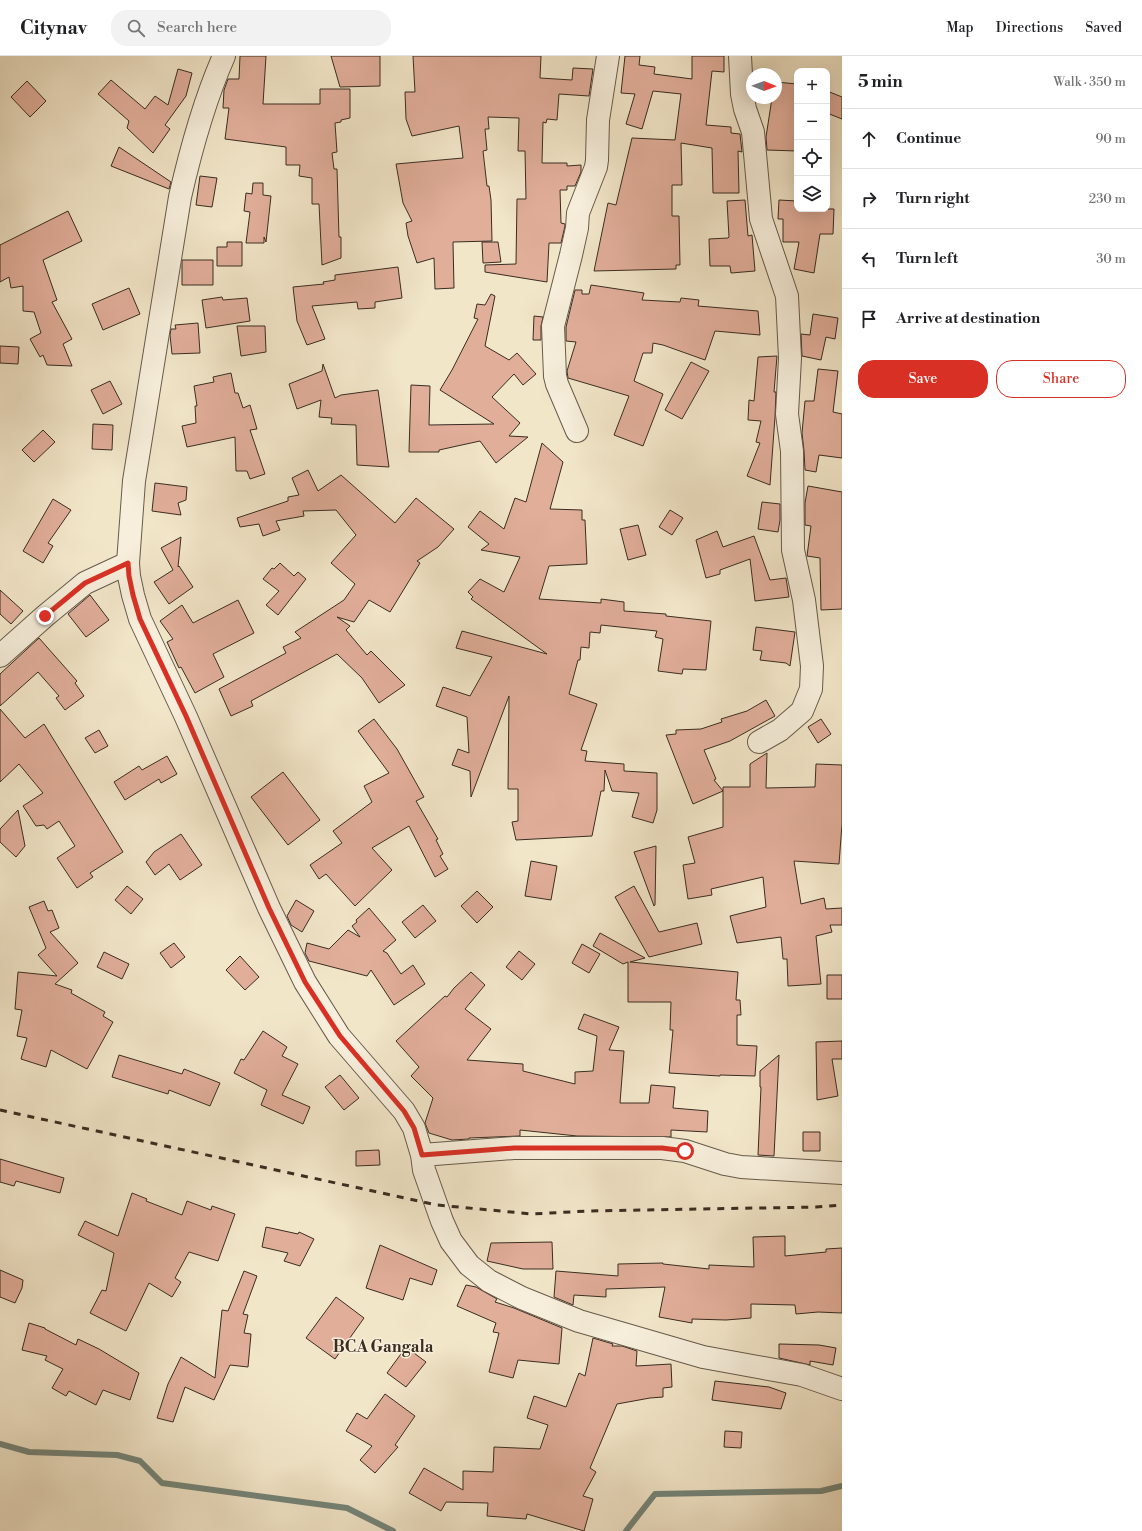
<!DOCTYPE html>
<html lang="en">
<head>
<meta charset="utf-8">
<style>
	:root { --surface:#fff; --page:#f2f2f2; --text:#202124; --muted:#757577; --line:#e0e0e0; --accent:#d93025 }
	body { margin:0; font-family:"Libre Bodoni",serif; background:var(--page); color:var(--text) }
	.controls { position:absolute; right:12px; top:12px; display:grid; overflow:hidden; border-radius:8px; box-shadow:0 4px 16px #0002 }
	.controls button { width:36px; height:36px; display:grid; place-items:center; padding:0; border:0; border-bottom:1px solid var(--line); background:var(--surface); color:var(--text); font:20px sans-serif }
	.compass { position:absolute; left:746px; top:12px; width:36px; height:36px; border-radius:50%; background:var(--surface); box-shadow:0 4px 16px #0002; rotate:91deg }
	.stop { position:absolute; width:12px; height:12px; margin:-9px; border:3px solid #d93025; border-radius:50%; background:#fff }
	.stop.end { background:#d93025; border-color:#fff; box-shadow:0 1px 4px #0008 }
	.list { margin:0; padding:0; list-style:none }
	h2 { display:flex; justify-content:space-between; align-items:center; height:52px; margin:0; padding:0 16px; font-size:17px }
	h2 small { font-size:13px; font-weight:400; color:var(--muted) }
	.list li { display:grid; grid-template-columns:26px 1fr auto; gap:12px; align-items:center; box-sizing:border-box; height:60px; padding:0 16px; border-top:1px solid var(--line) }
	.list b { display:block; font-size:15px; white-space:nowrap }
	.list em { font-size:13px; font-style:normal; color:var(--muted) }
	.actions { display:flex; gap:8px; padding:12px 16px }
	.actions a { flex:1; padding:9px 0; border:1px solid var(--accent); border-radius:16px; text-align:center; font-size:14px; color:var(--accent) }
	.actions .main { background:var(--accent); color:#fff }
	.icon { flex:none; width:22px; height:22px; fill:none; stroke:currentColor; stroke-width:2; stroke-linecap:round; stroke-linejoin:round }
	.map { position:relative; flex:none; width:842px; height:1475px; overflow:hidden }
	header { display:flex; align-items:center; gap:24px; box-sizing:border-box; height:56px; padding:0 20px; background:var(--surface); border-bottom:1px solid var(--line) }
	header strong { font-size:19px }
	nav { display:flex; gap:22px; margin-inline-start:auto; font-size:14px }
	.search { width:280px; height:36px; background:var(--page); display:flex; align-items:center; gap:10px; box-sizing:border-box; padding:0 14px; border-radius:16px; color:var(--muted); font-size:15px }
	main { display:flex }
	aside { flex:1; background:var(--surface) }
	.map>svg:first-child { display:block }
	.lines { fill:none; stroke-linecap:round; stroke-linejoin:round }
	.stream { stroke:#74857a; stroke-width:6 }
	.building { fill:#e1ae9a; stroke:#392d21 }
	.minor-casing { stroke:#675b4b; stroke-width:24 }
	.minor { stroke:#f7efdc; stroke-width:22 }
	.rail { stroke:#392d21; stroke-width:3; stroke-dasharray:7 7; stroke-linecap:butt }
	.route { stroke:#d93025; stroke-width:5 }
	.labels { text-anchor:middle; stroke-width:3; stroke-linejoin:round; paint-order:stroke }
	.quarter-label { font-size:16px; font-weight:bold; fill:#392d21; stroke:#f7efdc }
</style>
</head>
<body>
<header>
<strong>Citynav</strong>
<div class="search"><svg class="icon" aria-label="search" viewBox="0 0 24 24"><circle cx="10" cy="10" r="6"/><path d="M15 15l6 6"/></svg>Search here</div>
<nav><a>Map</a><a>Directions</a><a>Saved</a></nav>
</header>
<main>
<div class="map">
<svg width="842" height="1475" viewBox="0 0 842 1475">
	<rect width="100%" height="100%" fill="#f2e6c9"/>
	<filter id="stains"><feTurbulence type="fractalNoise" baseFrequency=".005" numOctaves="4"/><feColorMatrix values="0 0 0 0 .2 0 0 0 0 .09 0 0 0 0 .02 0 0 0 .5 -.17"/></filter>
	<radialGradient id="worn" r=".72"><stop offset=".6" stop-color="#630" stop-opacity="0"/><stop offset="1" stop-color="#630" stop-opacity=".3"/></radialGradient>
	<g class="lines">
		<path class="stream" d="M 0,1388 L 29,1396 L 117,1399 L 140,1405 L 162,1427 L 347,1452 L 393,1475
			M 626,1475 L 655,1438 L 821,1435 L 842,1430"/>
	</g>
	<path class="building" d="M 240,0 L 266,0 L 263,48 L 320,48 L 320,33 L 350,33 L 350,62 L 341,64 L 341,66 L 335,67 L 337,96 L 332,97 L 334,113 L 337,113 L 339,181 L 341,181 L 341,202 L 322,209 L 319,148 L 312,148 L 312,122 L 299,120 L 300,109 L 286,109 L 286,91 L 225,83 L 229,52 L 223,52 L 224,34 L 228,23 L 239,23 Z
		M 331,0 L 380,0 L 380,30 L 340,31 Z
		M 413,0 L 541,0 L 540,22 L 572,24 L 573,12 L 593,13 L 589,40 L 559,38 L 557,64 L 547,63 L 546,67 L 543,66 L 542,107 L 567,107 L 567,110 L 581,109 L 581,116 L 575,130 L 567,130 L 567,134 L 560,134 L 561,167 L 565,168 L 565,170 L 561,187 L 549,187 L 547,226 L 485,216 L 485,209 L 516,208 L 517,143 L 526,143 L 525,95 L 518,95 L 519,62 L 488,61 L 489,73 L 485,73 L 487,94 L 483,95 L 487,130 L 489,130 L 491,144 L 492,185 L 453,186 L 454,232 L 435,233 L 434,202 L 417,207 L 408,180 L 406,167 L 412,165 L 403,147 L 396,108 L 463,102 L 459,70 L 412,80 L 406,63 L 405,36 L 415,36 Z
		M 625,0 L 640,0 L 639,9 L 655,11 L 654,18 L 692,23 L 692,0 L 724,0 L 724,16 L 712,15 L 706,69 L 731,71 L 731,77 L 740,78 L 742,96 L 738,95 L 739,137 L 713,137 L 712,92 L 681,87 L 682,129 L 672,129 L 672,160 L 679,160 L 680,209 L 676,209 L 676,213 L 594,215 L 608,147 L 616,149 L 632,82 L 675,84 L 681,38 L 653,35 L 642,73 L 626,68 L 635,38 L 621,37 Z
		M 178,13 L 192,17 L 186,40 L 165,69 L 170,73 L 153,97 L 127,72 L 129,65 L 98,38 L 111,24 L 145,53 L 155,40 L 168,49 Z
		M 27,25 L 46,45 L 30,61 L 11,41 Z
		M 776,26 L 797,28 L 797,95 L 767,94 L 766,81 L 772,42 L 776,42 Z
		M 827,35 L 842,41 L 842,63 L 827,57 Z
		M 119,91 L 171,126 L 169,133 L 111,110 Z
		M 200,120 L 217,122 L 212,151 L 196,149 Z
		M 253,127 L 263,127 L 263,139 L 271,140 L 266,186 L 264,181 L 264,187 L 246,187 L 250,156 L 244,155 L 246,137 L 252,138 Z
		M 745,144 L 748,180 L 752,179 L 755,215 L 731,217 L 730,210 L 710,210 L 709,183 L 728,182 L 729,181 L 727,145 Z
		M 779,144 L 797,145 L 797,153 L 834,153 L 833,178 L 820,178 L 814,217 L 794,213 L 799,186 L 783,186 L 783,163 L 778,163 Z
		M 68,155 L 82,185 L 43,204 L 57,244 L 52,246 L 72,283 L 63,288 L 72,310 L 47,309 L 43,299 L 40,301 L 30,283 L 41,277 L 34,256 L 23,255 L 23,230 L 11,232 L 9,221 L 0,226 L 0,189 Z
		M 227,186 L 242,186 L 242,210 L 217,210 L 217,191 L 227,191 Z
		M 482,186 L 498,186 L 501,206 L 483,207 Z
		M 182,204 L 213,204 L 213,229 L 182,229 Z
		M 398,211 L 402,242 L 375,246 L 375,252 L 358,253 L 357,246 L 312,250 L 325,283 L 307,289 L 297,265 L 293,231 L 324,228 L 323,226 L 335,224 L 335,219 Z
		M 591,229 L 644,237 L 642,244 L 680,246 L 681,242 L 699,244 L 698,250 L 758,255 L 760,279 L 715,275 L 705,304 L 663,289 L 653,287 L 652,297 L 643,297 L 634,325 L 663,338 L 643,390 L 614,379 L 629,340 L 568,322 L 567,315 L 576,286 L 566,285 L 566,271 L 575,234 L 582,234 L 582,238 L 589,238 Z
		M 129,232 L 140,258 L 103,274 L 92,248 Z
		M 491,238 L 495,240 L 485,290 L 509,304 L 517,297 L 536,318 L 523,329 L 514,318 L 492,341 L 520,367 L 509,380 L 528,381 L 496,407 L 480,385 L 439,394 L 439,396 L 409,396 L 411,329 L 430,330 L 429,369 L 494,368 L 440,334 L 452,314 L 478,263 L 474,262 L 477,248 L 485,249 Z
		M 222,241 L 223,244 L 247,242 L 250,265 L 206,272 L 202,244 Z
		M 813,258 L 838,262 L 835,283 L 826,281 L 821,304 L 802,300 L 801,278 L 810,279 Z
		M 534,260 L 543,261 L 541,270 L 541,284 L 533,284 Z
		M 198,267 L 200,297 L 172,298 L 170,279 L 171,273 L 176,273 L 175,269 Z
		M 237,270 L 265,270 L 266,296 L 241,300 Z
		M 0,290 L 19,291 L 18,308 L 0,307 Z
		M 777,300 L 774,336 L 776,336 L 775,361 L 770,429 L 747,420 L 760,387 L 756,386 L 761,365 L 748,364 L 749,344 L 754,345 L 758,301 Z
		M 691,306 L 709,315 L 682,363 L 665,354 Z
		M 323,308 L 335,342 L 341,339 L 378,334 L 389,411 L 357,409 L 356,369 L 331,368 L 332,362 L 319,361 L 321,344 L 297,353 L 289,328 L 322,315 Z
		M 818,313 L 838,315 L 833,356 L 842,358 L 842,402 L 819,399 L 816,416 L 805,414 L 804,395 L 802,377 L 805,345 L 814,345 Z
		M 231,317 L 235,337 L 238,337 L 243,352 L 250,349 L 257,373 L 250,374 L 265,418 L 250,423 L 247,415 L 236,415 L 235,381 L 187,391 L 182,370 L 196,367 L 195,350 L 197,350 L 194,330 L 214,326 L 213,321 Z
		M 110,325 L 122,348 L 103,358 L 91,334 Z
		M 93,368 L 113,369 L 112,394 L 92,393 Z
		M 43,374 L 55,386 L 34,406 L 22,394 Z
		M 542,387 L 563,406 L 550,453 L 582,454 L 582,464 L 585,464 L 587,508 L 549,510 L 539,543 L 601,547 L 601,543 L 624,546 L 624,555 L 666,558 L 666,560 L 711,565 L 706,614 L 683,613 L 682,618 L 658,615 L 663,583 L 655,581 L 657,575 L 601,569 L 600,577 L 590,576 L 589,592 L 581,591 L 580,604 L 578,604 L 569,638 L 597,648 L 581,694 L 587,695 L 585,705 L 624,708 L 624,715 L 657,717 L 657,754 L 653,767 L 632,761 L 639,737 L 612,735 L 605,714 L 604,735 L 601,735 L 592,780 L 516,784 L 512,766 L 518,765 L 518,733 L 508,733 L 509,640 L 471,741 L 470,715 L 452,709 L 458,693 L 469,697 L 467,661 L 436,650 L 443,631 L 470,640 L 492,601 L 456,592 L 462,575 L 547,598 L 471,543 L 473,541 L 468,536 L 480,523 L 504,536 L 520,501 L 481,494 L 489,488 L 468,471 L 480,455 L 504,473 L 515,442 L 526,446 Z
		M 308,414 L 318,435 L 341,419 L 395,467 L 416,442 L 454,473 L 438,491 L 417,505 L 420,507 L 390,556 L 369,544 L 354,566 L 337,561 L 350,570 L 346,574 L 367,599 L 371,595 L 405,629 L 379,647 L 362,622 L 337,598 L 251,645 L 253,650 L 231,660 L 219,633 L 286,597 L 283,591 L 301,582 L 295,576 L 344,544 L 355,528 L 331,507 L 356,479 L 336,454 L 303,455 L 304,460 L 276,465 L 280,474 L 263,480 L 259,468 L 240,471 L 237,462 L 288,445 L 288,441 L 299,439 L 292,422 Z
		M 155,427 L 187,431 L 186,444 L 178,447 L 181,459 L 152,455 Z
		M 808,430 L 842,436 L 842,553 L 821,554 L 820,502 L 807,500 L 811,470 L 805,469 L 805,447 Z
		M 53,443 L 71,454 L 48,487 L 53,490 L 43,507 L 23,495 Z
		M 762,446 L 780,448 L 780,464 L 778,476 L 758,473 Z
		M 670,454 L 683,462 L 672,479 L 659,471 Z
		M 638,469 L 646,499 L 628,504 L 620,473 Z
		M 717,475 L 723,491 L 754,480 L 770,524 L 786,522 L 789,541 L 755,545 L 750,503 L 720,514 L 720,518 L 706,522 L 696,484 Z
		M 181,481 L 178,511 L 179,510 L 193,531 L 169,548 L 154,526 L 173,514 L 161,492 Z
		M 280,507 L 294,520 L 298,516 L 306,523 L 278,559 L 266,549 L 279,535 L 263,523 L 272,512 L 274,513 Z
		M 0,534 L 23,555 L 11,568 L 0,558 Z
		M 90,539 L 109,564 L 86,581 L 68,558 Z
		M 238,544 L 254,577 L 213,598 L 224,621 L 195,637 L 181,611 L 179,612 L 167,586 L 173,583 L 160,565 L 182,549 L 193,567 Z
		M 756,571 L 795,576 L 790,610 L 786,607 L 760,604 L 762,595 L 753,594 Z
		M 39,582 L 77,625 L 75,627 L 84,640 L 65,654 L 56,642 L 59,640 L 38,616 L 0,650 L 0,618 Z
		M 766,644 L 775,660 L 730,685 L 704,694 L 716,723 L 714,724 L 723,735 L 693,748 L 666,679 L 676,678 L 676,674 L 701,673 L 722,666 L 721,663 L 747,655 Z
		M 0,653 L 25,682 L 44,668 L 123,796 L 90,817 L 93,821 L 77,832 L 57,802 L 75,790 L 59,765 L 47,773 L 44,769 L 36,770 L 23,750 L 43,737 L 19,708 L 0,726 Z
		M 374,663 L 397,693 L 424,741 L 416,745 L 438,783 L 436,784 L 443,798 L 440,800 L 448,813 L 435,821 L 409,770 L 372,792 L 392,814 L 355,850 L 326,818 L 319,823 L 310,809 L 342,787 L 333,775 L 372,746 L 364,730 L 389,717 L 358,675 Z
		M 821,663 L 831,678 L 818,687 L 808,671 Z
		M 99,674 L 108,690 L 95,697 L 85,682 Z
		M 767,697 L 766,732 L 815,731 L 816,708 L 842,709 L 842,768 L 839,808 L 794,805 L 801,848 L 824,842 L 826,853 L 842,852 L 842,869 L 830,869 L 832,876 L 816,880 L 821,928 L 788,930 L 787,903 L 783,903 L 781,881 L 737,887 L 730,860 L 766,851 L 763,821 L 711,833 L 712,839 L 688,843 L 683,809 L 695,807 L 688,781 L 723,771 L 723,731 L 750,731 L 750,708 Z
		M 167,700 L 177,718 L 161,727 L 159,723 L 125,744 L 114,726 L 139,710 L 142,714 Z
		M 283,716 L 320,764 L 288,789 L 251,741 Z
		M 18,754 L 25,790 L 16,801 L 0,786 L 0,773 Z
		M 181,778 L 202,809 L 180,824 L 169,808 L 155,819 L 146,806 L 154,796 Z
		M 656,790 L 655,849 L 654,850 L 634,796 Z
		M 531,805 L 557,810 L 551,844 L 525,840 Z
		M 127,830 L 143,843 L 131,858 L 115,844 Z
		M 634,830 L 659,876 L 697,867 L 702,888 L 649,901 L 615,841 Z
		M 477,835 L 493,851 L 477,867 L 461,850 Z
		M 296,844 L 314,855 L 302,876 L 291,869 L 287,860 Z
		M 44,845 L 48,855 L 52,854 L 59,872 L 50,876 L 78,907 L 55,928 L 72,934 L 71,937 L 105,956 L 103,960 L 113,966 L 87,1013 L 51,994 L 46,1011 L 21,1003 L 27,982 L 17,980 L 22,954 L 15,953 L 18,916 L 57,920 L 38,899 L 46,892 L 29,851 Z
		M 423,849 L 436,865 L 415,882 L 402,866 Z
		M 369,852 L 396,884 L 383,895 L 387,897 L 401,918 L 413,909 L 425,928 L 394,949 L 371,914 L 367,920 L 309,905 L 305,897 L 307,887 L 329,893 L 348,874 L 360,881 L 352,870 L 357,866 L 356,864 Z
		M 600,877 L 645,902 L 630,906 L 738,916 L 736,944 L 740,944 L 741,959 L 737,959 L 737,989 L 757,990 L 755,1020 L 720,1019 L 720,1020 L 669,1017 L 673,974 L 670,974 L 671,946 L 628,946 L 628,906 L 623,908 L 593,890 Z
		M 174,887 L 185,901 L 171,912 L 160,897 Z
		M 582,888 L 600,898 L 589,917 L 572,907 Z
		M 519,895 L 535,908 L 522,924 L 506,911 Z
		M 104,896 L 129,908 L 122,923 L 97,911 Z
		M 240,900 L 259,921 L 245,934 L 226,914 Z
		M 471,916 L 485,929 L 465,953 L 491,973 L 467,1004 L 523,1008 L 523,1015 L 575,1028 L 575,1016 L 593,1015 L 597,980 L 578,973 L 584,958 L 619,971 L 609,994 L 624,995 L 620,1047 L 649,1047 L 651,1029 L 675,1031 L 673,1052 L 708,1055 L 707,1076 L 671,1074 L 671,1081 L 577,1080 L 520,1074 L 520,1080 L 469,1082 L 469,1083 L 452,1084 L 429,1077 L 425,1067 L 433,1042 L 411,1020 L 419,1011 L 396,985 L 445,940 L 447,941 L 454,932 Z
		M 827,919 L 842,919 L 842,943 L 827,943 Z
		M 263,975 L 287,991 L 282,1000 L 298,1008 L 282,1039 L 310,1051 L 303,1068 L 261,1049 L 267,1034 L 234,1017 L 241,1003 L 244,1004 Z
		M 842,985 L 842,1003 L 832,1003 L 838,1040 L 817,1044 L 816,986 Z
		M 119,999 L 182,1018 L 184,1013 L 220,1027 L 210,1050 L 169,1034 L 168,1038 L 112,1021 Z
		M 779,999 L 774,1100 L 758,1099 L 761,1031 L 760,1031 L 760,1015 Z
		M 340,1019 L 359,1042 L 344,1054 L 325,1031 Z
		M 803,1076 L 820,1076 L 820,1095 L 803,1095 Z
		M 379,1094 L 380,1109 L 356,1110 L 356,1095 Z
		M 0,1103 L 64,1122 L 60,1137 L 16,1125 L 14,1130 L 0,1126 Z
		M 132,1137 L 147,1143 L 146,1145 L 182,1159 L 187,1145 L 211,1154 L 212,1150 L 235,1158 L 218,1205 L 189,1196 L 175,1222 L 181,1226 L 172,1241 L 149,1227 L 126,1275 L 90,1257 L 102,1234 L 106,1235 L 114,1197 L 78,1179 L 85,1165 L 118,1180 Z
		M 266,1171 L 298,1178 L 299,1176 L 314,1183 L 300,1210 L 284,1205 L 288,1197 L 262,1191 Z
		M 785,1180 L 785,1200 L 826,1196 L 826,1193 L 842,1192 L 842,1257 L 818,1256 L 796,1258 L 795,1249 L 751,1248 L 751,1262 L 726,1264 L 692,1263 L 692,1267 L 659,1261 L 665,1231 L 606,1233 L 606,1241 L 574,1239 L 573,1249 L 554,1241 L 556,1215 L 618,1220 L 618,1208 L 663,1207 L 663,1208 L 709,1213 L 709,1209 L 754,1211 L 753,1181 Z
		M 552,1186 L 553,1213 L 523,1213 L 487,1205 L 491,1187 Z
		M 380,1189 L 437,1214 L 432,1229 L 410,1222 L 403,1244 L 366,1232 Z
		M 0,1214 L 23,1224 L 22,1232 L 15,1247 L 0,1241 Z
		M 244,1215 L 257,1220 L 243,1258 L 248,1259 L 244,1277 L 251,1278 L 248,1311 L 230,1309 L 214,1344 L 185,1331 L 173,1366 L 157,1362 L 168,1328 L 181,1301 L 215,1322 L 222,1254 L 228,1255 Z
		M 466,1229 L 476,1231 L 497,1243 L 495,1246 L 514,1252 L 562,1272 L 559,1308 L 518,1304 L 513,1322 L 489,1316 L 499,1277 L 493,1276 L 496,1267 L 457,1250 Z
		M 336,1241 L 364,1262 L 335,1303 L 306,1282 Z
		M 29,1267 L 45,1272 L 45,1273 L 76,1289 L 78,1283 L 99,1293 L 139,1317 L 130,1344 L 103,1334 L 96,1349 L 69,1335 L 66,1340 L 52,1332 L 63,1313 L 45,1304 L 47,1300 L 22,1294 Z
		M 593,1282 L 613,1288 L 612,1290 L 622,1290 L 637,1295 L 636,1310 L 671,1308 L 672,1331 L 663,1332 L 663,1341 L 650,1342 L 617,1348 L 590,1412 L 596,1416 L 583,1440 L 593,1443 L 584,1475 L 527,1458 L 526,1463 L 487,1460 L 488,1447 L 446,1446 L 441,1455 L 409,1437 L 424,1412 L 463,1434 L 463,1415 L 493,1416 L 494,1391 L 540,1393 L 548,1369 L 527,1362 L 534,1340 L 566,1351 L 579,1317 L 585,1320 Z
		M 779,1288 L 819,1289 L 836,1292 L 833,1309 L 810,1305 L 810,1309 L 779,1302 Z
		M 406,1291 L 426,1306 L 406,1331 L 387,1317 Z
		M 715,1325 L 769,1331 L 786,1337 L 781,1353 L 712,1344 Z
		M 385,1338 L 415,1360 L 395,1389 L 398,1391 L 375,1417 L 360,1404 L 372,1390 L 346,1375 L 357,1357 L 367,1363 Z
		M 725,1375 L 742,1376 L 741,1392 L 724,1391 Z"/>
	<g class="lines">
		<g class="minor-casing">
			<path id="minor" d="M 224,0 C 204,45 191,93 180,141 L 134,425 L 128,507 L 129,520 L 133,539 L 140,563 L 186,661 L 269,852 L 305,926 L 339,980 L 404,1055 L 414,1072 L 422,1099 L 424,1114 L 442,1165 L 451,1185 L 469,1209 L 489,1225 L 522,1242 L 579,1265 L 703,1301 L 802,1319 L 842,1333
				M 740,0 L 742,38 L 745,53 L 753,76 L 761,163 L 787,240 L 790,302 L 787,358 L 792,395 L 793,494 L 804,544 L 812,610 L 811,633 L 802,655 L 780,674 L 759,686
				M 577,375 L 557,328 L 555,320 L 553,270 L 571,199 L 577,172 L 578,157 L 596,111 L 597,104 L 598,64 L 608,0
				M 0,600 L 45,560 L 85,527 L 128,507
				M 422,1099 L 514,1092 L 662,1092 L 685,1095 L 725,1108 L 741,1111 L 842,1117"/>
		</g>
		<use href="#minor" class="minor"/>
		<path class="rail" d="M 0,1054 L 437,1149 L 532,1158 L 589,1155 L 816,1151 L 842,1149"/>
	</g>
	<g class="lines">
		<path class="route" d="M 45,560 L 85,527 L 128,507 L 129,520 L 133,539 L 140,563 L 186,660 L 269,852 L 305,926 L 340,980 L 404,1055 L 414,1072 L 422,1099 L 514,1092 L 662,1092 L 685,1095"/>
	</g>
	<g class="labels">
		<g class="quarter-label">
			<text x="383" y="1296">BCA Gangala</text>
		</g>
	</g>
	<rect width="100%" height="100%" filter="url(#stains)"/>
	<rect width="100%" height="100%" fill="url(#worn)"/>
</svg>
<div class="controls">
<button>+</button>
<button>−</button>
<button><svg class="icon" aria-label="locate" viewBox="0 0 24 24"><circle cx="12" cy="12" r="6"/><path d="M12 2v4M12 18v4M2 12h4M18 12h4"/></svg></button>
<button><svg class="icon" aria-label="layers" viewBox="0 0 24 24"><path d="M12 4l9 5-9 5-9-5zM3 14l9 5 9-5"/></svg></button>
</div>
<svg class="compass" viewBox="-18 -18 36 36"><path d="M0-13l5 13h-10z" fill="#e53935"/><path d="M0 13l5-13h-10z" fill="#757577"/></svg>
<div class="stop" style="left:685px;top:1095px"></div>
<div class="stop end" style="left:45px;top:560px"></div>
</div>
<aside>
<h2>5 min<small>Walk · 350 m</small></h2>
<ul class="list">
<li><svg class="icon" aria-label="ahead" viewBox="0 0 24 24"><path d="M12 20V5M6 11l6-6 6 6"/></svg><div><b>Continue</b></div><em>90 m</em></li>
<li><svg class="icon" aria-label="right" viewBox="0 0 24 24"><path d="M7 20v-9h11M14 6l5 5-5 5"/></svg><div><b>Turn right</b></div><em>230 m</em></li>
<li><svg class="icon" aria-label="left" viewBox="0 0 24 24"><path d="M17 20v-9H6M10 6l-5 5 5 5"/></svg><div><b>Turn left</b></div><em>30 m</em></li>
<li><svg class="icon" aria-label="arrive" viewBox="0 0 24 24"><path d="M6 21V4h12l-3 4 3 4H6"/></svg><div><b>Arrive at destination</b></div></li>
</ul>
<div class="actions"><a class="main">Save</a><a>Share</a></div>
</aside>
</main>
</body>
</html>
